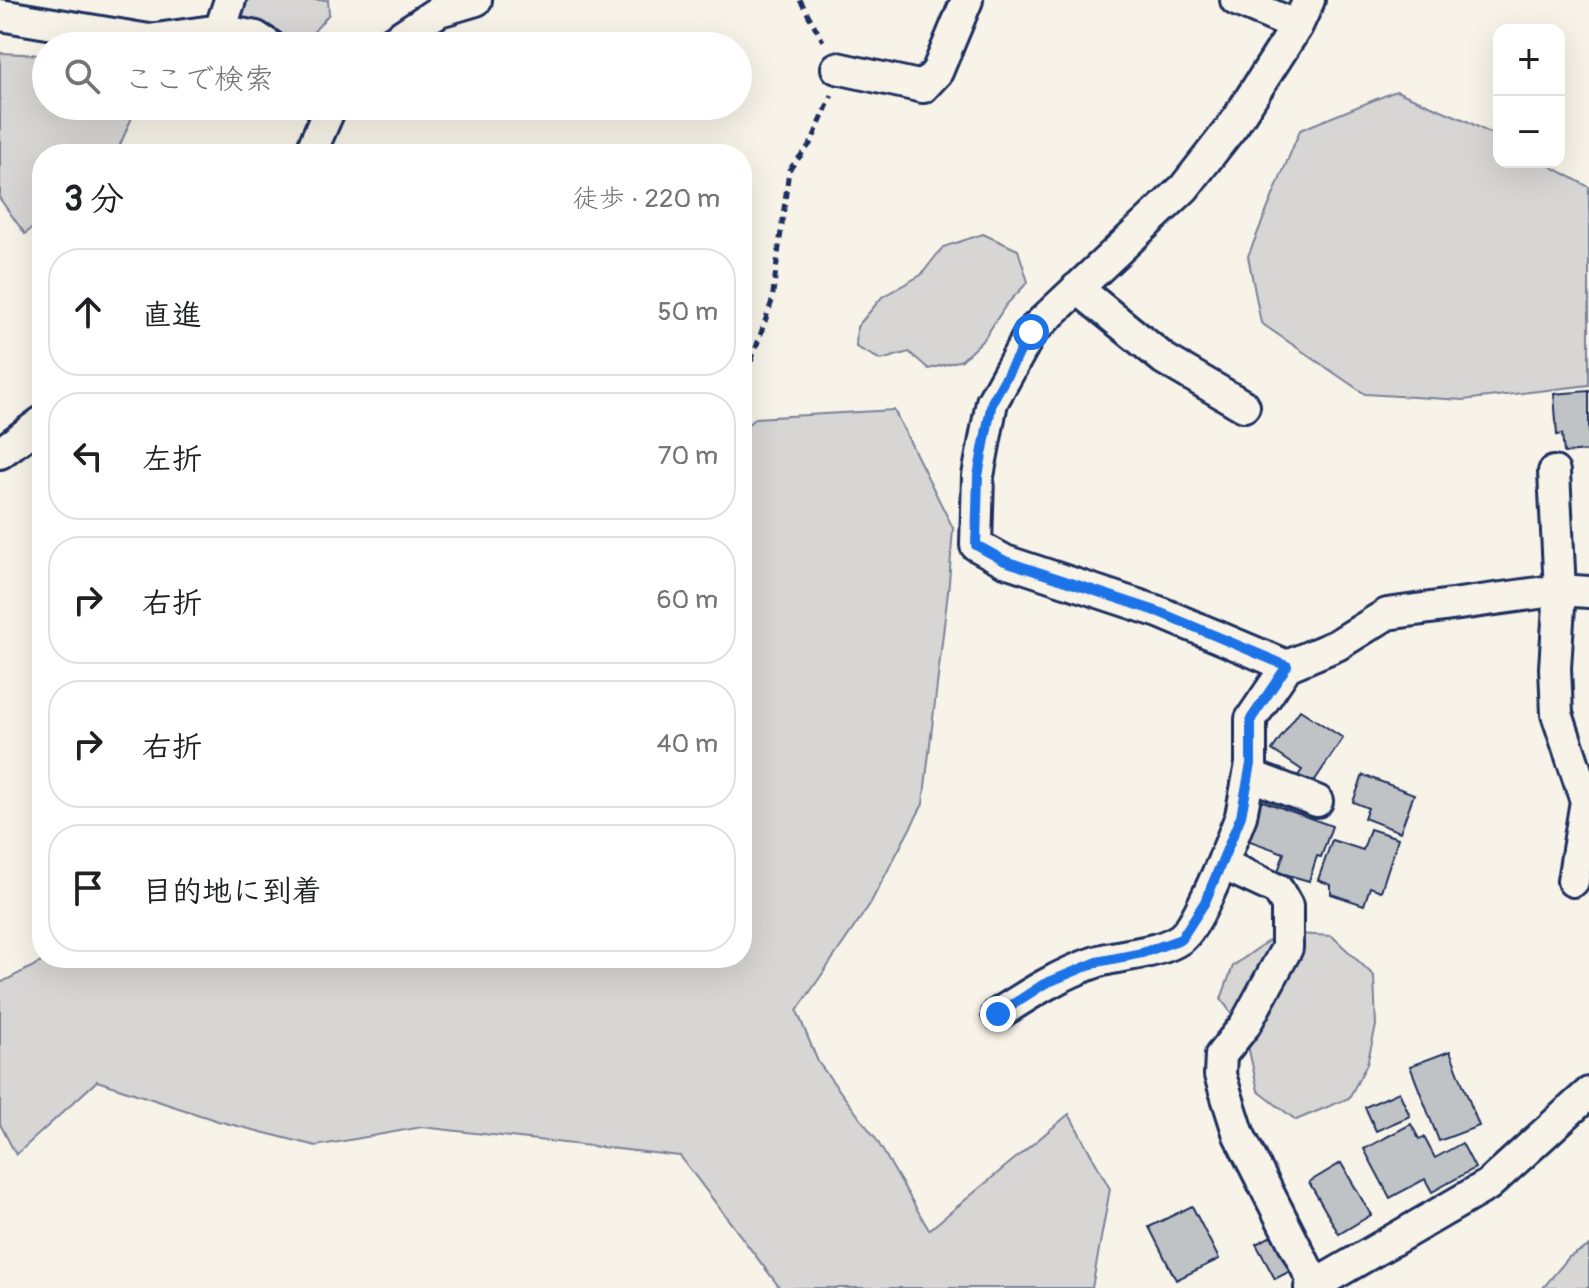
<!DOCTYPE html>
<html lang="ja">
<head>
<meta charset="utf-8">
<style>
	:root { --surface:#fff; --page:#f2f2f2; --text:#202124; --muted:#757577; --line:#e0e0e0 }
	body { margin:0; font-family:Pangolin,"Klee One",sans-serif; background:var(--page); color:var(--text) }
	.controls { position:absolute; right:24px; top:24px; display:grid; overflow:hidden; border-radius:16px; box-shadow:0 8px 32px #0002 }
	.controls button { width:72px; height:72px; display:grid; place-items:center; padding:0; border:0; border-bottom:2px solid var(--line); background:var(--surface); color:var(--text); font:40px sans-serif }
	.stop { position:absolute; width:24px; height:24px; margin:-18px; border:6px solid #1a73e8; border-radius:50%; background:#fff }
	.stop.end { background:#1a73e8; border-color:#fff; box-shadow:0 2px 8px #0008 }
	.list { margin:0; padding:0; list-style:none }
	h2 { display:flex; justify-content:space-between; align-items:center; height:104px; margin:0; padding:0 32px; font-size:34px }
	h2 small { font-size:26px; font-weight:400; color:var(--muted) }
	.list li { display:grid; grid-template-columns:52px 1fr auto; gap:24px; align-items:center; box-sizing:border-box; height:128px; margin:0 16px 16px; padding:0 16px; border:2px solid var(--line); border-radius:32px }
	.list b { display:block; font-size:30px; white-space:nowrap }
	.list em { font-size:26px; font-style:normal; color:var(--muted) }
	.icon { flex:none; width:44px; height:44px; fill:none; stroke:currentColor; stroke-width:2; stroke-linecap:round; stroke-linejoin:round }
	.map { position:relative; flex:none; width:1589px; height:1288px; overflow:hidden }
	.search { position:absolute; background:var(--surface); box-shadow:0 8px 32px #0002; left:32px; top:32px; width:720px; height:88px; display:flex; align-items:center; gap:20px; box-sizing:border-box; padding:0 28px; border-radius:44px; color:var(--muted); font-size:30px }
	.panel { position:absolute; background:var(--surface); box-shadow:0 8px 32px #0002; left:32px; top:144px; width:720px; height:824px; border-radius:32px }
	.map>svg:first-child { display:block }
	.green { fill:#d7d6d4; stroke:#798299; stroke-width:2 }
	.building { fill:#c0c3c5; stroke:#1b2f5e; stroke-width:2 }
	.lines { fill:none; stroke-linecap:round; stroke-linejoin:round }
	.minor-casing { stroke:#1b2f5e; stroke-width:36 }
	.path { stroke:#1b2f5e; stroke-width:5; stroke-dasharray:8 6; stroke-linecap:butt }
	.minor { stroke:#f7f3e8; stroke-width:30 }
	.route { stroke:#1a73e8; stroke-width:10 }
</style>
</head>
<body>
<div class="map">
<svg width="1589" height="1288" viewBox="0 0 1589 1288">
	<rect width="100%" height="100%" fill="#f7f3e8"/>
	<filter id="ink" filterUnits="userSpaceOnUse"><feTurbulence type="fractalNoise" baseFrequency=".0125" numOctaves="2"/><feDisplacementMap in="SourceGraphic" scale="16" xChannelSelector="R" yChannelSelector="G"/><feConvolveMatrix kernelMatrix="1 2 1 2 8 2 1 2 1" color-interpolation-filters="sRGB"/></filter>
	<g filter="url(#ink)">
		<path class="green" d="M 228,0 L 328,0 L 329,14 L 305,42 L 261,40 Z
			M 0,53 L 46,55 L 46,106 L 137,106 L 116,154 L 42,154 L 42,220 L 25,234 L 0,199 Z
			M 1396,91 L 1465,120 L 1499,138 L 1499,162 L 1543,162 L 1589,187 L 1589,385 L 1463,400 L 1365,394 L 1261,323 L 1248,256 L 1300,130 Z
			M 983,234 L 1018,250 L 1028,282 L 1006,305 L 984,339 L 962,360 L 929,369 L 909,352 L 881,360 L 856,347 L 857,327 L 882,297 L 921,275 L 943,247 Z
			M 894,410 L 953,528 L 949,583 L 923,804 L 870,904 L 797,1011 L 818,1062 L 876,1139 L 929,1230 L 1069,1114 L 1110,1189 L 1092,1288 L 780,1288 L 680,1156 L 422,1127 L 316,1146 L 218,1121 L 97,1081 L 16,1155 L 0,1124 L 0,983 L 49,958 L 742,958 L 742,430 L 755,418 Z
			M 1279,933 L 1332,936 L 1374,976 L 1376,1026 L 1367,1064 L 1349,1098 L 1296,1120 L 1258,1091 L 1245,1032 L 1221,999 L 1233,966 Z
			M 1589,1246 L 1589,1288 L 1543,1288 L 1569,1257 Z"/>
		<path class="building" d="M 1589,391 L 1589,451 L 1564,453 L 1562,434 L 1557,435 L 1554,394 Z
			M 1300,710 L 1343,738 L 1311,786 L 1297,777 L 1302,770 L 1272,750 Z
			M 1363,775 L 1414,794 L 1400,832 L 1364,818 L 1368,808 L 1353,802 Z
			M 1260,800 L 1332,826 L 1321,857 L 1317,856 L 1309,881 L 1278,872 L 1284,853 L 1247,840 Z
			M 1370,829 L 1398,838 L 1381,891 L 1370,887 L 1364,905 L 1331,894 L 1331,885 L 1318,880 L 1332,840 L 1363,850 Z
			M 1450,1051 L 1479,1126 L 1439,1141 L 1410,1066 Z
			M 1399,1092 L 1410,1116 L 1376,1131 L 1365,1107 Z
			M 1411,1124 L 1419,1139 L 1424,1137 L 1435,1158 L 1462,1143 L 1475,1168 L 1432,1192 L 1425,1179 L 1390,1198 L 1364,1149 Z
			M 1341,1163 L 1371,1215 L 1339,1234 L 1309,1182 Z
			M 1192,1206 L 1219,1259 L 1176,1280 L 1149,1227 Z
			M 1275,1234 L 1294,1269 L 1275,1279 L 1256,1244 Z"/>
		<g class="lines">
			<g class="minor-casing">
				<path id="minor" d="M 1236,0 L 1297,26
					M 1309,0 L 1297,26 L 1234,124 L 1184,188 L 1031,332 L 992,402 L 978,476 L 976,545 L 1005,561 L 1159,612 L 1287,666 L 1337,645 L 1387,614 L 1560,590 L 1589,592
					M 0,15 L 149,40 L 220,30 L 256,37 L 270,46
					M 220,30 L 230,0
					M 386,46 L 439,11 L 476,0
					M 837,68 L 923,87 L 937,72 L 967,0
					M 310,154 L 331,106
					M 1077,288 L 1164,359 L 1244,406
					M 0,453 L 42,422
					M 1554,472 L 1560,590 L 1555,668 L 1557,714 L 1586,801 L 1573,881
					M 1249,775 L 1317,801
					M 1222,864 L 1241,816 L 1251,764 L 1251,719 L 1287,666
					M 998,1014 C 1029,994 1060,974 1096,962 C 1120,954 1158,954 1180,939 C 1195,929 1214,881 1222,864 L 1278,890 L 1287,906 L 1287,948 L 1245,1025 L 1221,1055 L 1220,1075 L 1239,1135 L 1315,1285
					M 1310,1288 L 1488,1185 L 1589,1093"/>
			</g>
			<path class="path" d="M 800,0 L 823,41
				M 742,388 L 772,301 L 789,170 L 811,143 L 832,95"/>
			<use href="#minor" class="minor"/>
		</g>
	</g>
	<g class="lines" filter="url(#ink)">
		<path class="route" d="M 998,1014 L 1044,984 L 1097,962 L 1142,953 L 1181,939 L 1205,902 L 1241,816 L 1251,764 L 1251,719 L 1287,666 L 1159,612 L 1005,561 L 976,545 L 978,476 L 992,402 L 1031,332"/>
	</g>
</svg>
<div class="controls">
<button>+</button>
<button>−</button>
</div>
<div class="stop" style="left:1031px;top:332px"></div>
<div class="stop end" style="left:998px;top:1014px"></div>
<div class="search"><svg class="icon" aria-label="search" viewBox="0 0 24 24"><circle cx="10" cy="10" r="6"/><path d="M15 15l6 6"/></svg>ここで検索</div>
<section class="panel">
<h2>3 分<small>徒歩 · 220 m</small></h2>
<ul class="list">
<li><svg class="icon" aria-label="ahead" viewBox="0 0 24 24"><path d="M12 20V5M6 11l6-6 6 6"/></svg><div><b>直進</b></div><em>50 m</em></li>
<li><svg class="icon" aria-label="left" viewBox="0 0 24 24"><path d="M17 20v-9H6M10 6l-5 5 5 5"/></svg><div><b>左折</b></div><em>70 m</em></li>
<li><svg class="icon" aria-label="right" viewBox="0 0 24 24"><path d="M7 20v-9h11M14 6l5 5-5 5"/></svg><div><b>右折</b></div><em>60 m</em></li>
<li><svg class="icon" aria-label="right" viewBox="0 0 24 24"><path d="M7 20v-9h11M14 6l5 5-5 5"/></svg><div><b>右折</b></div><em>40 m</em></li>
<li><svg class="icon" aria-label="arrive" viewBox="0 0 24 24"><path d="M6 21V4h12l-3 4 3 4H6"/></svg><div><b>目的地に到着</b></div></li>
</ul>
</section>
</div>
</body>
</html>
